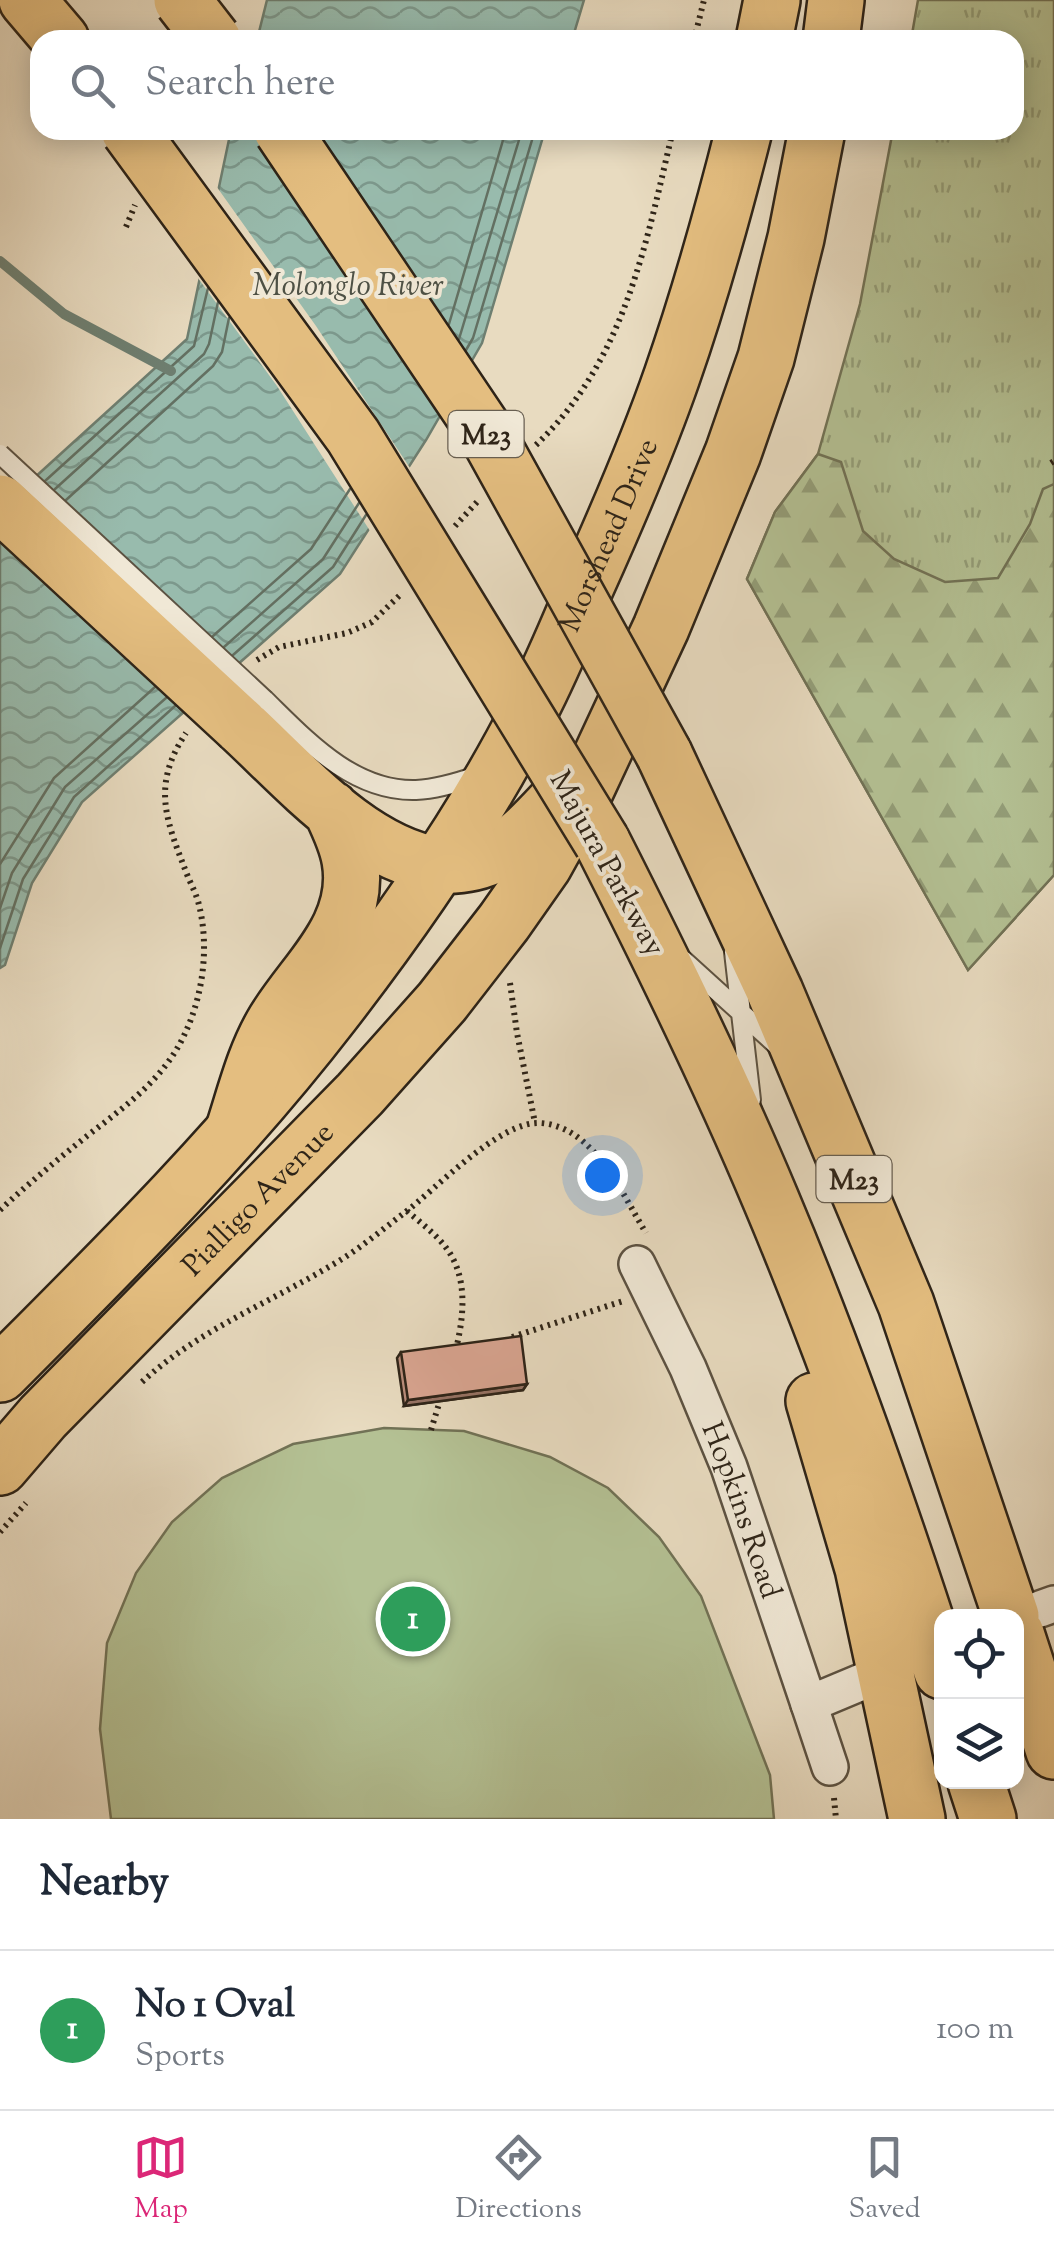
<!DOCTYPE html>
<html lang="en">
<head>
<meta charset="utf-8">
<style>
	:root { --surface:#fff; --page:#f6f6f7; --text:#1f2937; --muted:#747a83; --line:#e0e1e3; --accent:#db2777 }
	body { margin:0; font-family:"Sorts Mill Goudy",serif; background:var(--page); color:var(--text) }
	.controls { position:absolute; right:30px; bottom:30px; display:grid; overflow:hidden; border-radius:20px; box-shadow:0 5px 25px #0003 }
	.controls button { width:90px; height:90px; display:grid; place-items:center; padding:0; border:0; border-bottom:2px solid var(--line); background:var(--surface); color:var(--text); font:50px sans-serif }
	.you { position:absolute; left:602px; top:1175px; width:35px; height:35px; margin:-25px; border:8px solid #fff; border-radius:50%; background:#1a73e8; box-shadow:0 0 0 15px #1a73e833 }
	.badge { display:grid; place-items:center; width:65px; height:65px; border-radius:50%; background:var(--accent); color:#fff; font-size:32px; font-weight:700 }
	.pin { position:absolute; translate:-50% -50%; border:5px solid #fff; box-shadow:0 2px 10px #0006 }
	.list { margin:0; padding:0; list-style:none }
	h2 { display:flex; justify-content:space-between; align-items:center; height:130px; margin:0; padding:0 40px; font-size:42px }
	h2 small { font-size:32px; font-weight:400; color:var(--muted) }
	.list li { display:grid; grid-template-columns:65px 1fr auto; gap:30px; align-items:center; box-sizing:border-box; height:160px; padding:0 40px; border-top:2px solid var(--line) }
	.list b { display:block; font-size:38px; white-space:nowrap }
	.list p { margin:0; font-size:32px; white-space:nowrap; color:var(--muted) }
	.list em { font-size:32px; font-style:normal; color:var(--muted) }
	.icon { flex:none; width:55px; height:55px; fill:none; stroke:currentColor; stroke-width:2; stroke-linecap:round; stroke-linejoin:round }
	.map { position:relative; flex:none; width:1054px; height:1819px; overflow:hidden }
	.search { position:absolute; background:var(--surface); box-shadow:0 5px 25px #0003; left:30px; right:30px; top:30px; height:110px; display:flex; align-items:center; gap:25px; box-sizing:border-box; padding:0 35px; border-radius:30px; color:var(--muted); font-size:38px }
	.sheet { height:290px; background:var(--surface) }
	nav { display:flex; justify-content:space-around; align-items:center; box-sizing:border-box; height:140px; border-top:2px solid var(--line); background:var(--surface); font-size:28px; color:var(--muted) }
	nav a { display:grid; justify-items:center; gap:5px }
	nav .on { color:var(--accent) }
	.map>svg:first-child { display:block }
	.grass { fill:url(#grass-tufts); stroke:#717256; stroke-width:2.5 }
	.forest { fill:url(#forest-firs); stroke:#717256; stroke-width:2.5 }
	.pitch { fill:#b4c194; stroke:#717256; stroke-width:2.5 }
	.water { fill:url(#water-waves); stroke:#6e7f71; stroke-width:2.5 }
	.pier { fill:#e8dbc0 }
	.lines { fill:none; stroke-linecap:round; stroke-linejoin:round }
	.shore { stroke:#637062; stroke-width:2.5 }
	.stream { stroke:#6e7f71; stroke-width:10 }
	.lane-casing { stroke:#5c5242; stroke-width:22 }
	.street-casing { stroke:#5c5242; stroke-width:40 }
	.primary-casing { stroke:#2e2418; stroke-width:60 }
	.highway-casing { stroke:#2e2418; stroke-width:60 }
	.path { stroke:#2e2418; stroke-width:6; stroke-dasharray:2.5 5; stroke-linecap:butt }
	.lane { stroke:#f0e8d6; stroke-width:18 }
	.street { stroke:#f0e8d6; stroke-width:35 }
	.primary { stroke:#e4be80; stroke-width:55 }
	.highway { stroke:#e4be80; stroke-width:55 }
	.lane-bridge-casing { stroke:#5c5242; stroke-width:22; stroke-linecap:butt }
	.highway-bridge-casing { stroke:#2e2418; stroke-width:60; stroke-linecap:butt }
	.lane-bridge { stroke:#f0e8d6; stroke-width:18 }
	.highway-bridge { stroke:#e4be80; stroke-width:55 }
	.wall { fill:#ba8d7c; stroke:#2e2418; stroke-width:2.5 }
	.shaded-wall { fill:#977365; stroke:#2e2418; stroke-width:2.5 }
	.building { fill:#d8a490; stroke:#2e2418; stroke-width:2.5 }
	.labels { text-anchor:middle; stroke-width:8; stroke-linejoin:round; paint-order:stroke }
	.shield { fill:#f0e8d6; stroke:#685f51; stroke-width:2.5 }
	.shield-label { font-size:28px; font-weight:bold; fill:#2e2418 }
	.street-label { font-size:30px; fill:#2e2418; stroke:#f0e8d6 }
	.water-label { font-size:32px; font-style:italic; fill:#4e5145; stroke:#f0e8d6 }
</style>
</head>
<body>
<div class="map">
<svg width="1054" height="1819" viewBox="0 0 1054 1819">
	<defs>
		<pattern id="grass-tufts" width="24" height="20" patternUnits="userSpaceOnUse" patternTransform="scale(2.5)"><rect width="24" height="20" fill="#b4c194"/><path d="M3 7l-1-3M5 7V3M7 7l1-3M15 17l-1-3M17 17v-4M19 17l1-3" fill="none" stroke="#939d78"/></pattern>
		<pattern id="forest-firs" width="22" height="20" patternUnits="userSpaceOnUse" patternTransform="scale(2.5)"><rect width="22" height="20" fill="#b4c194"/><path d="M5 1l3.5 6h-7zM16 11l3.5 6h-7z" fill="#939d78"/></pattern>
		<pattern id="water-waves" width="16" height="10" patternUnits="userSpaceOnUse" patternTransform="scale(2.5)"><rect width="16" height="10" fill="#98bbad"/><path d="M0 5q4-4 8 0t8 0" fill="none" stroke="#7c988c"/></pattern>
	</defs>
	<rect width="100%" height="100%" fill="#e8dbc0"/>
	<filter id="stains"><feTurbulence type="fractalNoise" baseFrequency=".002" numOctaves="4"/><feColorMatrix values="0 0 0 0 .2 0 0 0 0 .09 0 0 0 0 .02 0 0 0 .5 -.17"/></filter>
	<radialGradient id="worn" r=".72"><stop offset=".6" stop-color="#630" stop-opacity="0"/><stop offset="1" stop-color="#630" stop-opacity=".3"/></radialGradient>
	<path class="grass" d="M 918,0 L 1054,0 L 1054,875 L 968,970 L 747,579 L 775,512 L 818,454 L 860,304 L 893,130 L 1014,130 L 1014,40 L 911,40 Z"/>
	<path class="forest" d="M 818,454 L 841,462 L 863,531 L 894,559 L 945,582 L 998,578 L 1030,524 L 1043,489 L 1054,484 L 1054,875 L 968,970 L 747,579 L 775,512 Z"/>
	<path class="pitch" d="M 384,1428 L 464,1431 L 550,1457 L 608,1488 L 659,1537 L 701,1596 L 770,1775 L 774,1819 L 111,1819 L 100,1729 L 107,1643 L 136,1573 L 172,1522 L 222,1478 L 293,1444 Z"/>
	<path class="water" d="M 267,0 L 584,0 L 572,40 L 257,40 Z
		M 231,130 L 545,130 L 482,343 L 426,440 L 340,574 L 82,802 L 32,883 L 5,965 L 0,968 L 0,509 L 187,339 Z"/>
	<path class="pier" d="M 214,183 L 316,326 L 412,471 L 372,534 L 277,386 L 195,274 Z"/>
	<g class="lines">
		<path class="shore" d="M 449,324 L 506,130
			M 459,339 L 522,130
			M 466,350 L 473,338 L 535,130
			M 45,481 L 194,346 L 208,288
			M 55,489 L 204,354 L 209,344 L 218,302
			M 66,500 L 213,366 L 222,352 L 229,318
			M 213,636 L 311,549 L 350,489
			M 224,647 L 323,559 L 359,503
			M 233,655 L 333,567 L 366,515
			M 0,864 L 54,778 L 155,687
			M 0,908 L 12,873 L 65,787 L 166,698
			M 0,948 L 23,879 L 74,797 L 175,706"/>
		<path class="stream" d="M 0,261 L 64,314 L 171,371"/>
		<g class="lane-casing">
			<path id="lane" d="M 265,700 C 306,740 353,792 416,790 C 437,789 457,783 477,776
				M 734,952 L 751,1100
				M 683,960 L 779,1047"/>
		</g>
		<g class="street-casing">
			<g id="street">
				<path id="s1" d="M 637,1264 L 688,1368 L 729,1467 L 809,1704 L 864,1681"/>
				<path d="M 1040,1609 L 1054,1604"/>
				<path d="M 809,1704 L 830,1767"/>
			</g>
		</g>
		<g class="primary-casing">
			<g id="primary">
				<path d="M 764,40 L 772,0"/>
				<path d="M 831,40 L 836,0"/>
				<path d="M 438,865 C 497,869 523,836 560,797"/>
				<path id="s2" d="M 0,1374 C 115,1259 232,1143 332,1013 C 404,920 477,815 530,710 C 551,670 568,628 586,586 C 617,517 647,448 672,376 C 700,296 723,213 744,130"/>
				<path id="s3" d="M 0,1467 L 43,1417 L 360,1094 L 442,1002 L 504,922 L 544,865 L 585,791 L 661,628 L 733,453 L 766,358 L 796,238 L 817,130"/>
			</g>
		</g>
		<g class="highway-casing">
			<path id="highway" d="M 27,0 L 61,40
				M 241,726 C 295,776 362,854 438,865
				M 664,754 L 775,992 L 906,1304 L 1011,1616
				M 602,842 C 662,960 720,1078 771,1200 C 836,1354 891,1512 942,1671
				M 234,1129 C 246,1092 255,1054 275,1021 C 306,970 362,927 350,860 C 347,842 339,826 331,809
				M 814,1401 L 863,1568 L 917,1819
				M 1016,1634 L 1054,1751
				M 976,1782 L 988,1819"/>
		</g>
		<path class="path" d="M 694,40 L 704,0
			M 126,227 L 135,205
			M 536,445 C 625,360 646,244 673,130
			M 1051,463 L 1054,461
			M 455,526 L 477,502
			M 257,660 L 279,647 L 347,633 L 372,622 L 401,594
			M 510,983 L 517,1033 L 535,1123
			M 0,1210 C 28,1184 57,1160 87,1136 C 119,1111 153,1087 175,1052 C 201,1010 211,953 199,905 C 197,896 192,886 188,877 C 167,822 150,787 186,733
			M 407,1211 C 421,1223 437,1235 447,1249 C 468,1278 464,1316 456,1349
			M 512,1337 L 623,1301
			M 142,1382 C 199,1329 276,1300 342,1259 C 363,1246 383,1229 403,1214 C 435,1190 499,1121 540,1123 C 594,1126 622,1194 646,1233
			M 431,1430 L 442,1394
			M 0,1532 L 26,1503
			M 834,1798 L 836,1819"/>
		<use href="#lane" class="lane"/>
		<use href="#street" class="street"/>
		<use href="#primary" class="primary"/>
		<use href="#highway" class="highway"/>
		<g class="lane-bridge-casing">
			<path id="lane-bridge" d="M 0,454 L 265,700"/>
		</g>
		<g class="highway-bridge-casing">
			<path id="highway-bridge" d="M 182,0 L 213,40
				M 129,130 L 353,436 L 602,842
				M 282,130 L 488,436 L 664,754
				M 0,503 L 241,726"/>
		</g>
		<use href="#lane-bridge" class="lane-bridge"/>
		<use href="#highway-bridge" class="highway-bridge"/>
	</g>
	<path class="wall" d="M 401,1352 L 527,1384 L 523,1390 L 404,1406 L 397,1358 Z"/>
	<path class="shaded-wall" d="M 527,1384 L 523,1390 L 404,1406 L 408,1400 Z"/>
	<path class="building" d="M 521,1336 L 527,1384 L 408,1400 L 401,1352 Z"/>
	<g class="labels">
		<g class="shield">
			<rect x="448.5" y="411" width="75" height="46" rx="8"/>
			<rect x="816.5" y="1156" width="75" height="46" rx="8"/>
		</g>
		<g class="shield-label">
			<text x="486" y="444">M23</text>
			<text x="854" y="1189">M23</text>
		</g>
		<g class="street-label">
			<text dy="10" stroke="none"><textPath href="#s2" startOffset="1045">Morshead Drive</textPath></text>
			<text transform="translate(608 863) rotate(61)" y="10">Majura Parkway</text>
			<text dy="10" stroke="none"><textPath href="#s3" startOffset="372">Pialligo Avenue</textPath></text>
			<text dy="10" stroke="none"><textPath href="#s1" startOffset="268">Hopkins Road</textPath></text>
		</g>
		<g class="water-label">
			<text x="348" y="295">Molonglo River</text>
		</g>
	</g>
	<rect width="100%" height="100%" filter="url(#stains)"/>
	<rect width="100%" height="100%" fill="url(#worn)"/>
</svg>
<div class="controls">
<button><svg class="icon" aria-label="locate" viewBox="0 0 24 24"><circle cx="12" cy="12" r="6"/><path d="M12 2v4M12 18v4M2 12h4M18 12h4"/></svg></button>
<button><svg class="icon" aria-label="layers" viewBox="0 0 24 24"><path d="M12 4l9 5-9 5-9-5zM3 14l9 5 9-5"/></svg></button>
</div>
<div class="you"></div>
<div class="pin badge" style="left:413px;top:1619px;background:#2e9e5b">1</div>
<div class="search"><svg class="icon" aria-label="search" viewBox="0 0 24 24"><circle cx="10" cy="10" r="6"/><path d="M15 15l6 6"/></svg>Search here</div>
</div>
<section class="sheet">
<h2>Nearby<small></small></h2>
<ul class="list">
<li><span class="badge" style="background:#2e9e5b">1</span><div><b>No 1 Oval</b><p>Sports</p></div><em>100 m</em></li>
</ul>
</section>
<nav>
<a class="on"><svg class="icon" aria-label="map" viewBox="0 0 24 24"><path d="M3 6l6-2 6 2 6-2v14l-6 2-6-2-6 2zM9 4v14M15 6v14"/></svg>Map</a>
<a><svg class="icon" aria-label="directions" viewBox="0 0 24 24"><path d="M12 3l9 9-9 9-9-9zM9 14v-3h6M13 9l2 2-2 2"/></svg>Directions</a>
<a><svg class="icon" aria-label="saved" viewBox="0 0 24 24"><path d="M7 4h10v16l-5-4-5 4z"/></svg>Saved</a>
</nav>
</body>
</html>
